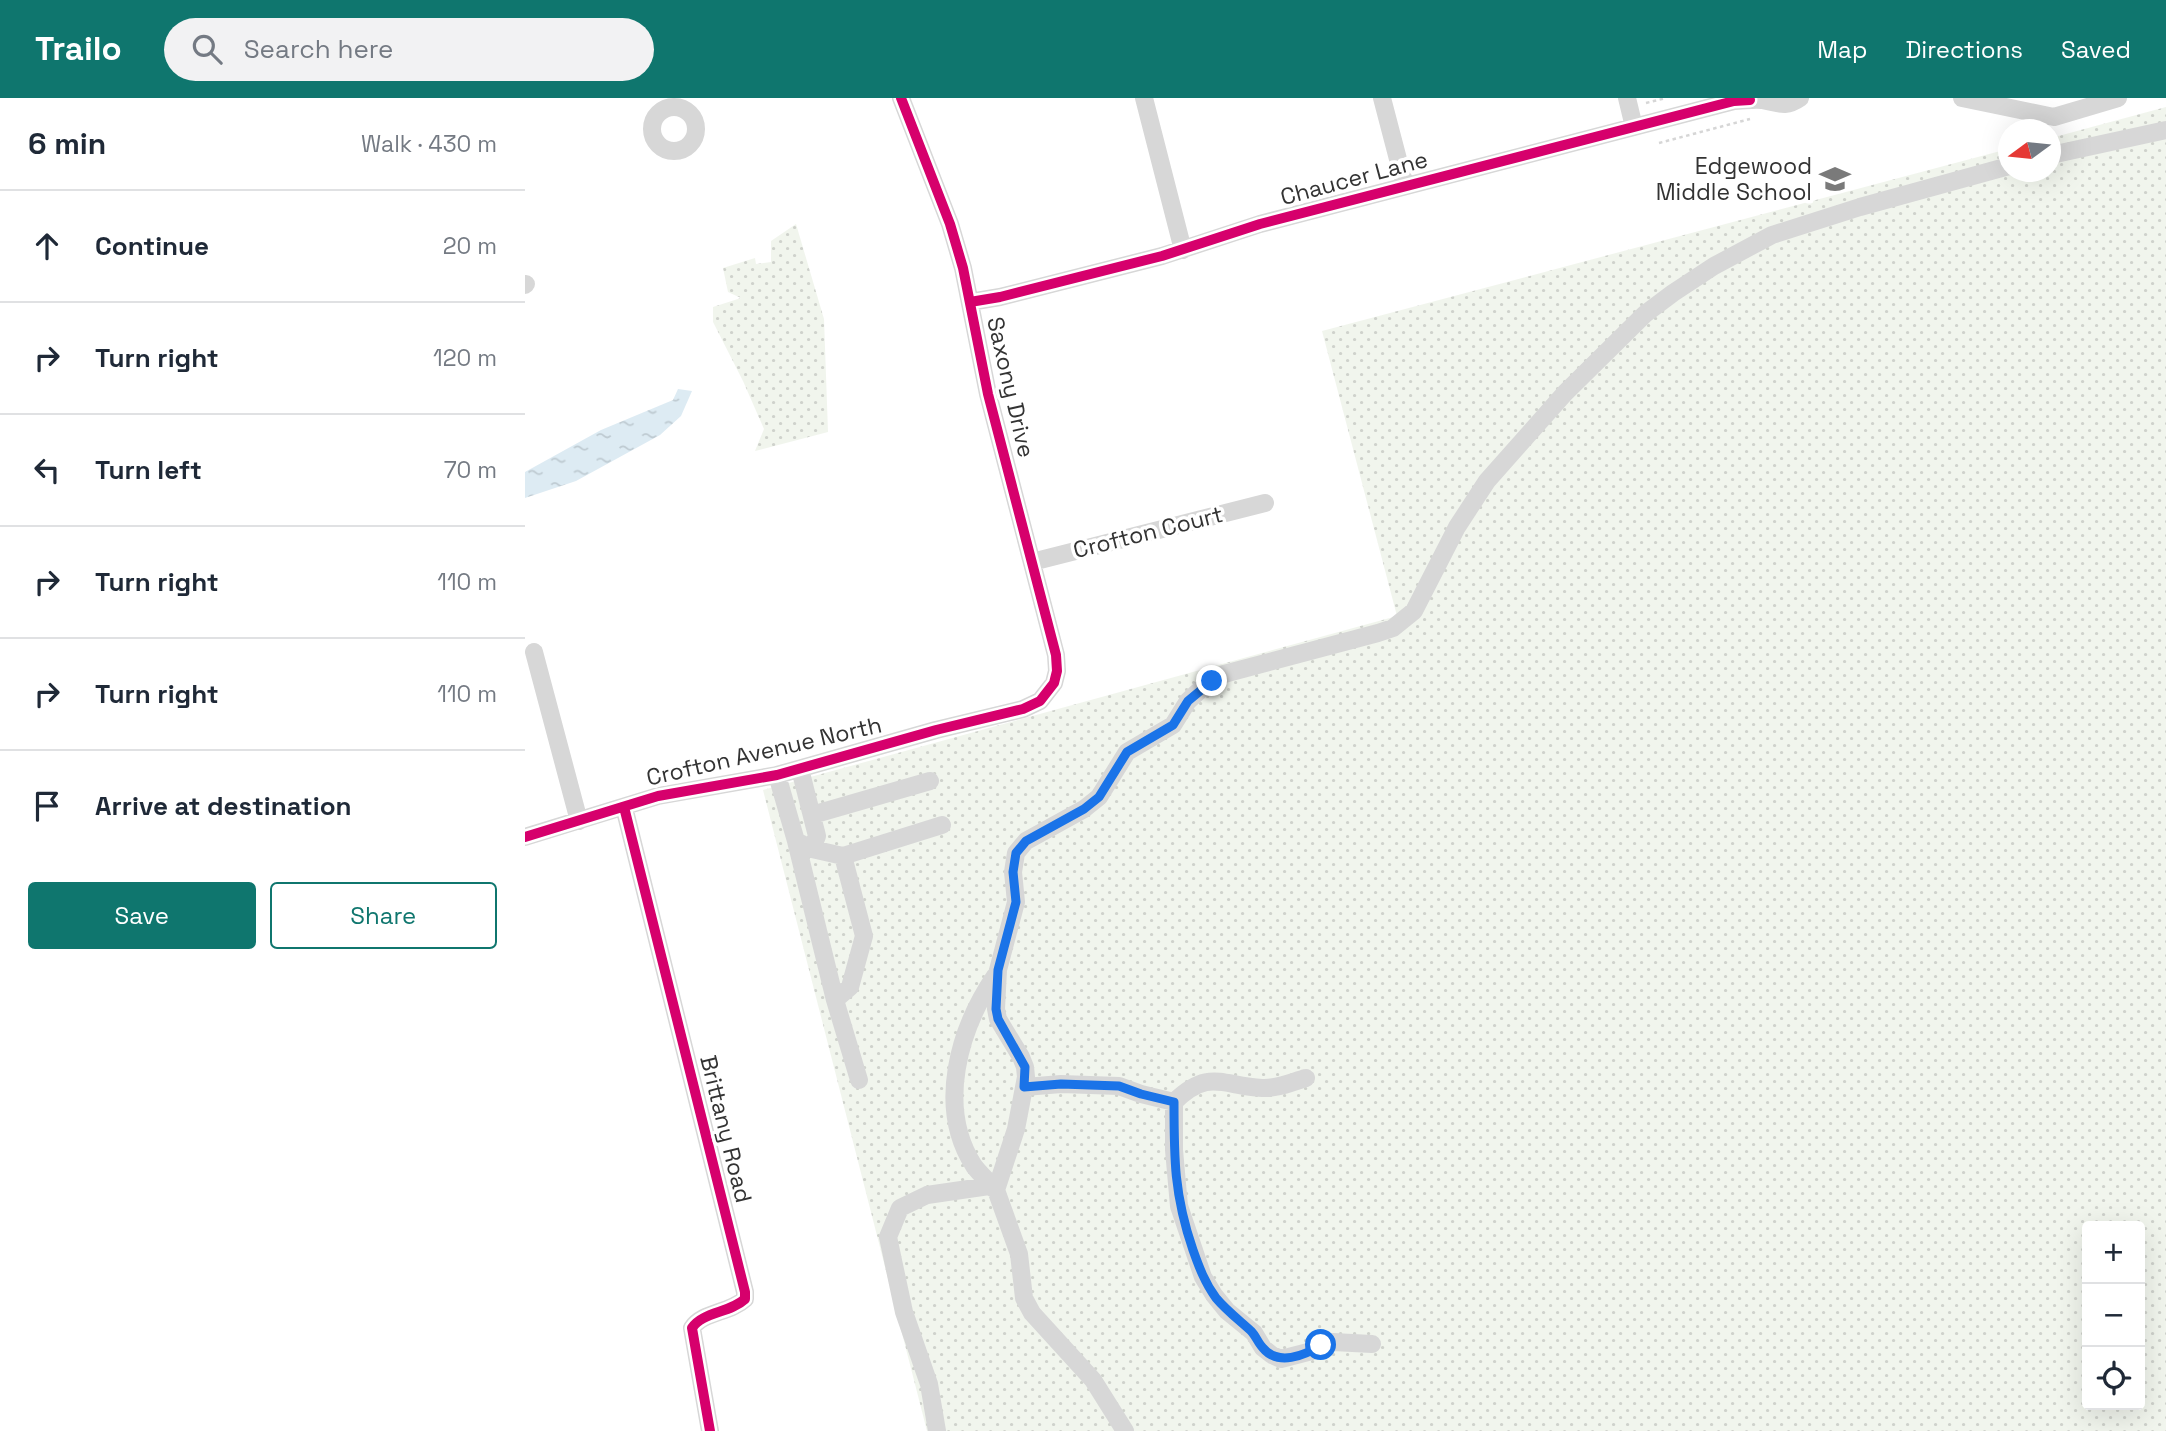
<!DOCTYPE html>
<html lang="en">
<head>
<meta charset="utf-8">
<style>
	:root { --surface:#fff; --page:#f2f2f3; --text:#1f2937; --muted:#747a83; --line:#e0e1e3; --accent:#0f766e }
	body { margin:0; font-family:"Space Grotesk",sans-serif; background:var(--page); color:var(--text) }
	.controls { position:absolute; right:21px; bottom:21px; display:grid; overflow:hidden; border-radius:7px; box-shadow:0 7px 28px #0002 }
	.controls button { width:63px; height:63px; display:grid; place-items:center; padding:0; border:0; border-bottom:2px solid var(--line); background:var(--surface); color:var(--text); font:35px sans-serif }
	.compass { position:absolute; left:1473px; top:21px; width:63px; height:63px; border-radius:50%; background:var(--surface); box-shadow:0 7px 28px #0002; rotate:255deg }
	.stop { position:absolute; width:21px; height:21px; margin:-16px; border:5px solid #1a73e8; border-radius:50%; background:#fff }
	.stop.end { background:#1a73e8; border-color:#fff; box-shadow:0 2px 7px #0008 }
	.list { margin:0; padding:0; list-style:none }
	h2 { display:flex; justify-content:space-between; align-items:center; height:91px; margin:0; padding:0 28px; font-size:30px }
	h2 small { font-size:23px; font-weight:400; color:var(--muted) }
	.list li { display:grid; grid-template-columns:46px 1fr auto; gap:21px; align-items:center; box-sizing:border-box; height:112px; padding:0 28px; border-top:2px solid var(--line) }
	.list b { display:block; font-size:26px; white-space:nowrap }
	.list em { font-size:23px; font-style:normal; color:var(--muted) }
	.actions { display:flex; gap:14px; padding:21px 28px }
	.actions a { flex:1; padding:16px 0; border:2px solid var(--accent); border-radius:7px; text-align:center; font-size:24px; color:var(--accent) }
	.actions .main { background:var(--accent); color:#fff }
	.icon { flex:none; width:38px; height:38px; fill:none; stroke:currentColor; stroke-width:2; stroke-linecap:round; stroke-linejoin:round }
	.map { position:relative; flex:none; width:1641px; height:1333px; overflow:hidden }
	header { display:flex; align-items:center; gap:42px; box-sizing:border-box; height:98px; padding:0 35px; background:var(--accent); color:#fff }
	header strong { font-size:33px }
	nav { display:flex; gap:38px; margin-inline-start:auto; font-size:24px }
	.search { width:490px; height:63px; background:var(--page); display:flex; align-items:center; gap:18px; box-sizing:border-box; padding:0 24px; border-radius:38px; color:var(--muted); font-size:26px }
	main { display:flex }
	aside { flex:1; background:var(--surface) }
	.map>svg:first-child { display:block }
	.grass { fill:url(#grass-dots); fill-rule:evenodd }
	.water { fill:url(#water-ripples) }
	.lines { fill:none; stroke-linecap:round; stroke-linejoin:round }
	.path { stroke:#d6d6d6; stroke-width:2.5; stroke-dasharray:3.5 3.5; stroke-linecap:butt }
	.minor { stroke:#d7d7d7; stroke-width:18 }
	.cycleway-casing { stroke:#fff; stroke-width:15 }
	.cycleway { stroke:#d6006c; stroke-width:10 }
	.route { stroke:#1a73e8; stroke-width:9 }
	.labels { text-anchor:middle; stroke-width:7; stroke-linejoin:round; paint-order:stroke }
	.poi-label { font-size:23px; fill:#333; stroke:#fff; text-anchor:end }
	.street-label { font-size:23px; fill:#333; stroke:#fff }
</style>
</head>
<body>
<header>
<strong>Trailo</strong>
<div class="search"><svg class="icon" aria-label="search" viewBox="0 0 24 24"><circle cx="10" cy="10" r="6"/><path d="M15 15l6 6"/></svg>Search here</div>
<nav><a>Map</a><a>Directions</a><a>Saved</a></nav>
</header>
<main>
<aside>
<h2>6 min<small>Walk · 430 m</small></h2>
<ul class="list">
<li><svg class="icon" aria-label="ahead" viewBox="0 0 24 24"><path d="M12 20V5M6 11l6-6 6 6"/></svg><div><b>Continue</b></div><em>20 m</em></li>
<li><svg class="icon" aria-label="right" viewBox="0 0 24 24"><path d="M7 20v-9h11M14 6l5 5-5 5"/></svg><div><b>Turn right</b></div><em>120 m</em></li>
<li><svg class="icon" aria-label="left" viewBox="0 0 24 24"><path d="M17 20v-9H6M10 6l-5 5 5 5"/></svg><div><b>Turn left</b></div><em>70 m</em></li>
<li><svg class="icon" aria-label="right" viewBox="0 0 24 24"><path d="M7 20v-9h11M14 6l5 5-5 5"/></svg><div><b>Turn right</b></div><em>110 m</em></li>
<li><svg class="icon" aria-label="right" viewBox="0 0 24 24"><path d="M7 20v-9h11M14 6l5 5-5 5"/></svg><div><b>Turn right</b></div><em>110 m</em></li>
<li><svg class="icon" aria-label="arrive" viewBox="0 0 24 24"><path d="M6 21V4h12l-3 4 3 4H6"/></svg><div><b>Arrive at destination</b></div></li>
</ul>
<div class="actions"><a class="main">Save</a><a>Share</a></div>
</aside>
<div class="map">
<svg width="1641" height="1333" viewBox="0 0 1641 1333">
	<defs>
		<pattern id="grass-dots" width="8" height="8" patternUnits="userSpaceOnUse" patternTransform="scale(1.75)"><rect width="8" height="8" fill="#f1f5ed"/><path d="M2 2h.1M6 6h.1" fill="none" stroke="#cfd2cc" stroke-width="1.8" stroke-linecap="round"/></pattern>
		<pattern id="water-ripples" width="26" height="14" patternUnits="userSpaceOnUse" patternTransform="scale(1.75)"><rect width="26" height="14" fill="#ddebf3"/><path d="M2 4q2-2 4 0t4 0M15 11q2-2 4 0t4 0" fill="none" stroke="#becad1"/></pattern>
	</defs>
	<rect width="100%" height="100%" fill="#fff"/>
	<path class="grass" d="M 1641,9 L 1641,1333 L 402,1333 L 238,692 L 872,518 L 797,233 L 1483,51 L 1484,74 L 1526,74 L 1526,40 ZM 1562,1128 L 1615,1128 L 1615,1307 L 1562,1307 Z
		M 271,126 L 299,221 L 303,334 L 230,353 L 239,331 L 218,283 L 188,224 L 188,209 L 216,200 L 203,194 L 198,170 L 230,160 L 231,166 L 246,164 L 246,143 Z"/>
	<path class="water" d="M 153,291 L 167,293 L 156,318 L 135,337 L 51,383 L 0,400 L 0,374 L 76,332 L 148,302 Z"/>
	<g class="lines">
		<path class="path" d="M 1121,5 L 1141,0
			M 1134,45 L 1225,21"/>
		<path class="minor" d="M 619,0 L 658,152
			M 857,0 L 880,88
			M 1102,0 L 1109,29
			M 1437,0 L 1529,19 L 1593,0
			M127 31a22 22 0 1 1 44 0a22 22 0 1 1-44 0Z
			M 1526,57 L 1641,32
			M 0,187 L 1,186
			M 445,204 L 475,199 L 637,158 L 735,126 L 1209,3 C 1218,3 1228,1 1237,2 C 1253,5 1261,10 1275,0
			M 507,464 L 740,405
			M 9,554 L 54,723
			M 275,671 L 292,738 L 287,751
			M 252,677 L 271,743 L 310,902 L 334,982
			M 99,709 L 220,1194 L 220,1201 C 205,1215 177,1214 167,1230 L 185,1333
			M 287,717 L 405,683
			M 0,739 L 133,698 L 252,677 L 411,632 L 498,611 L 515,603 L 529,585 L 532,573 L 531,557 L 463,296 L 438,170 L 425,126 L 376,0
			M 271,743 L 287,751 L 318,758 L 417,727
			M 310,902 L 325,889 L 339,838 L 318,758
			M 500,989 L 536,986 L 594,988 L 616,996 L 649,1004 L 649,1052 L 654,1108 L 678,1179 L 689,1197 L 702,1213 L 729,1235 L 738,1250 L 747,1257 L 756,1261 L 787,1253 L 808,1244 L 847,1246
			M 649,1004 C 684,970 697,988 737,990 C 752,991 767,984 781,980
			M 412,1333 L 404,1286 L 379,1214 L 363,1139 L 375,1110 L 402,1097 L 464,1088 L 471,1092 C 464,1084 455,1076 449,1068 C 411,1009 434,931 470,878
			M 600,1333 L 568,1282 L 507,1215 L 499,1200 L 494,1156 L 471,1092 L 491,1031 L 501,979 L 500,969 L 496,959 L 473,921 L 471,911 L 473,872 L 491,804 L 488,774 L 491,755 L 501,743 L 559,711 L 574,699 L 602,654 L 648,627 L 663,603 L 675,592 L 699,576 L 853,535 L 868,530 L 889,513 L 932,429 L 962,383 L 1040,295 L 1120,216 L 1148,195 L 1189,168 L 1247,137 L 1335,109 L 1484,68"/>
		<g class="cycleway-casing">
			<path id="cycleway" d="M 445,204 L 475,199 L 637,158 L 735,126 L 1209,3 L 1225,2
				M 99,709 L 220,1194 L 220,1201 C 205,1215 177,1214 167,1230 L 185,1333
				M 0,739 L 133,698 L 252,677 L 411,632 L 498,611 L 515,603 L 529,585 L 532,573 L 531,557 L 463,296 L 438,170 L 425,126 L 376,0"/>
		</g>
		<use href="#cycleway" class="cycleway"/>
	</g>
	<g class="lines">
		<path class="route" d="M 687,583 L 663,603 L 648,627 L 602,654 L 574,699 L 559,711 L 501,743 L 491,755 L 488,774 L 491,804 L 473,872 L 471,911 L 473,921 L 500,969 L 499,989 L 536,986 L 594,988 L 616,996 L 649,1004 C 649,1060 649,1097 668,1152 C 674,1169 680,1185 691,1200 C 701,1212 714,1222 726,1233 C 731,1238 733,1245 738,1250 C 753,1268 779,1258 796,1247"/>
	</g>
	<defs>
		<g id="school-bare" transform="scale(2.415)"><path d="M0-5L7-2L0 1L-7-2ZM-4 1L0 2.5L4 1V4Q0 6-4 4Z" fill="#7a7a7a" stroke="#fff" stroke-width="2.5" paint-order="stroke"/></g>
	</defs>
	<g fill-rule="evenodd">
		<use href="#school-bare" x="1310" y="81"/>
	</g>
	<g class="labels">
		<g class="poi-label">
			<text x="1287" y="76">Edgewood<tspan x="1287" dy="26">Middle School</tspan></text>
		</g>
		<g class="street-label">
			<text transform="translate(829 80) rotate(-15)" y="8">Chaucer Lane</text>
			<text transform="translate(486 289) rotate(77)" y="8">Saxony Drive</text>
			<text transform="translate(623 434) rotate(-14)" y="8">Crofton Court</text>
			<text transform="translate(239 653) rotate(-13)" y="8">Crofton Avenue North</text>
			<text transform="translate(201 1031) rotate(76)" y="8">Brittany Road</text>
		</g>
	</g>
</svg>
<div class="controls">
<button>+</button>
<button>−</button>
<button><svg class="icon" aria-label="locate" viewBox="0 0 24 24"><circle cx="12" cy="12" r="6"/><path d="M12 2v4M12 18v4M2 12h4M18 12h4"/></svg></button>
</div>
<svg class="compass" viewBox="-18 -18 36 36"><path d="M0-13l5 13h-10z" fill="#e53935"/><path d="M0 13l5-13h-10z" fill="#747a83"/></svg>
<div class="stop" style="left:796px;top:1247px"></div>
<div class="stop end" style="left:687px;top:583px"></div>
</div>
</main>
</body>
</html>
